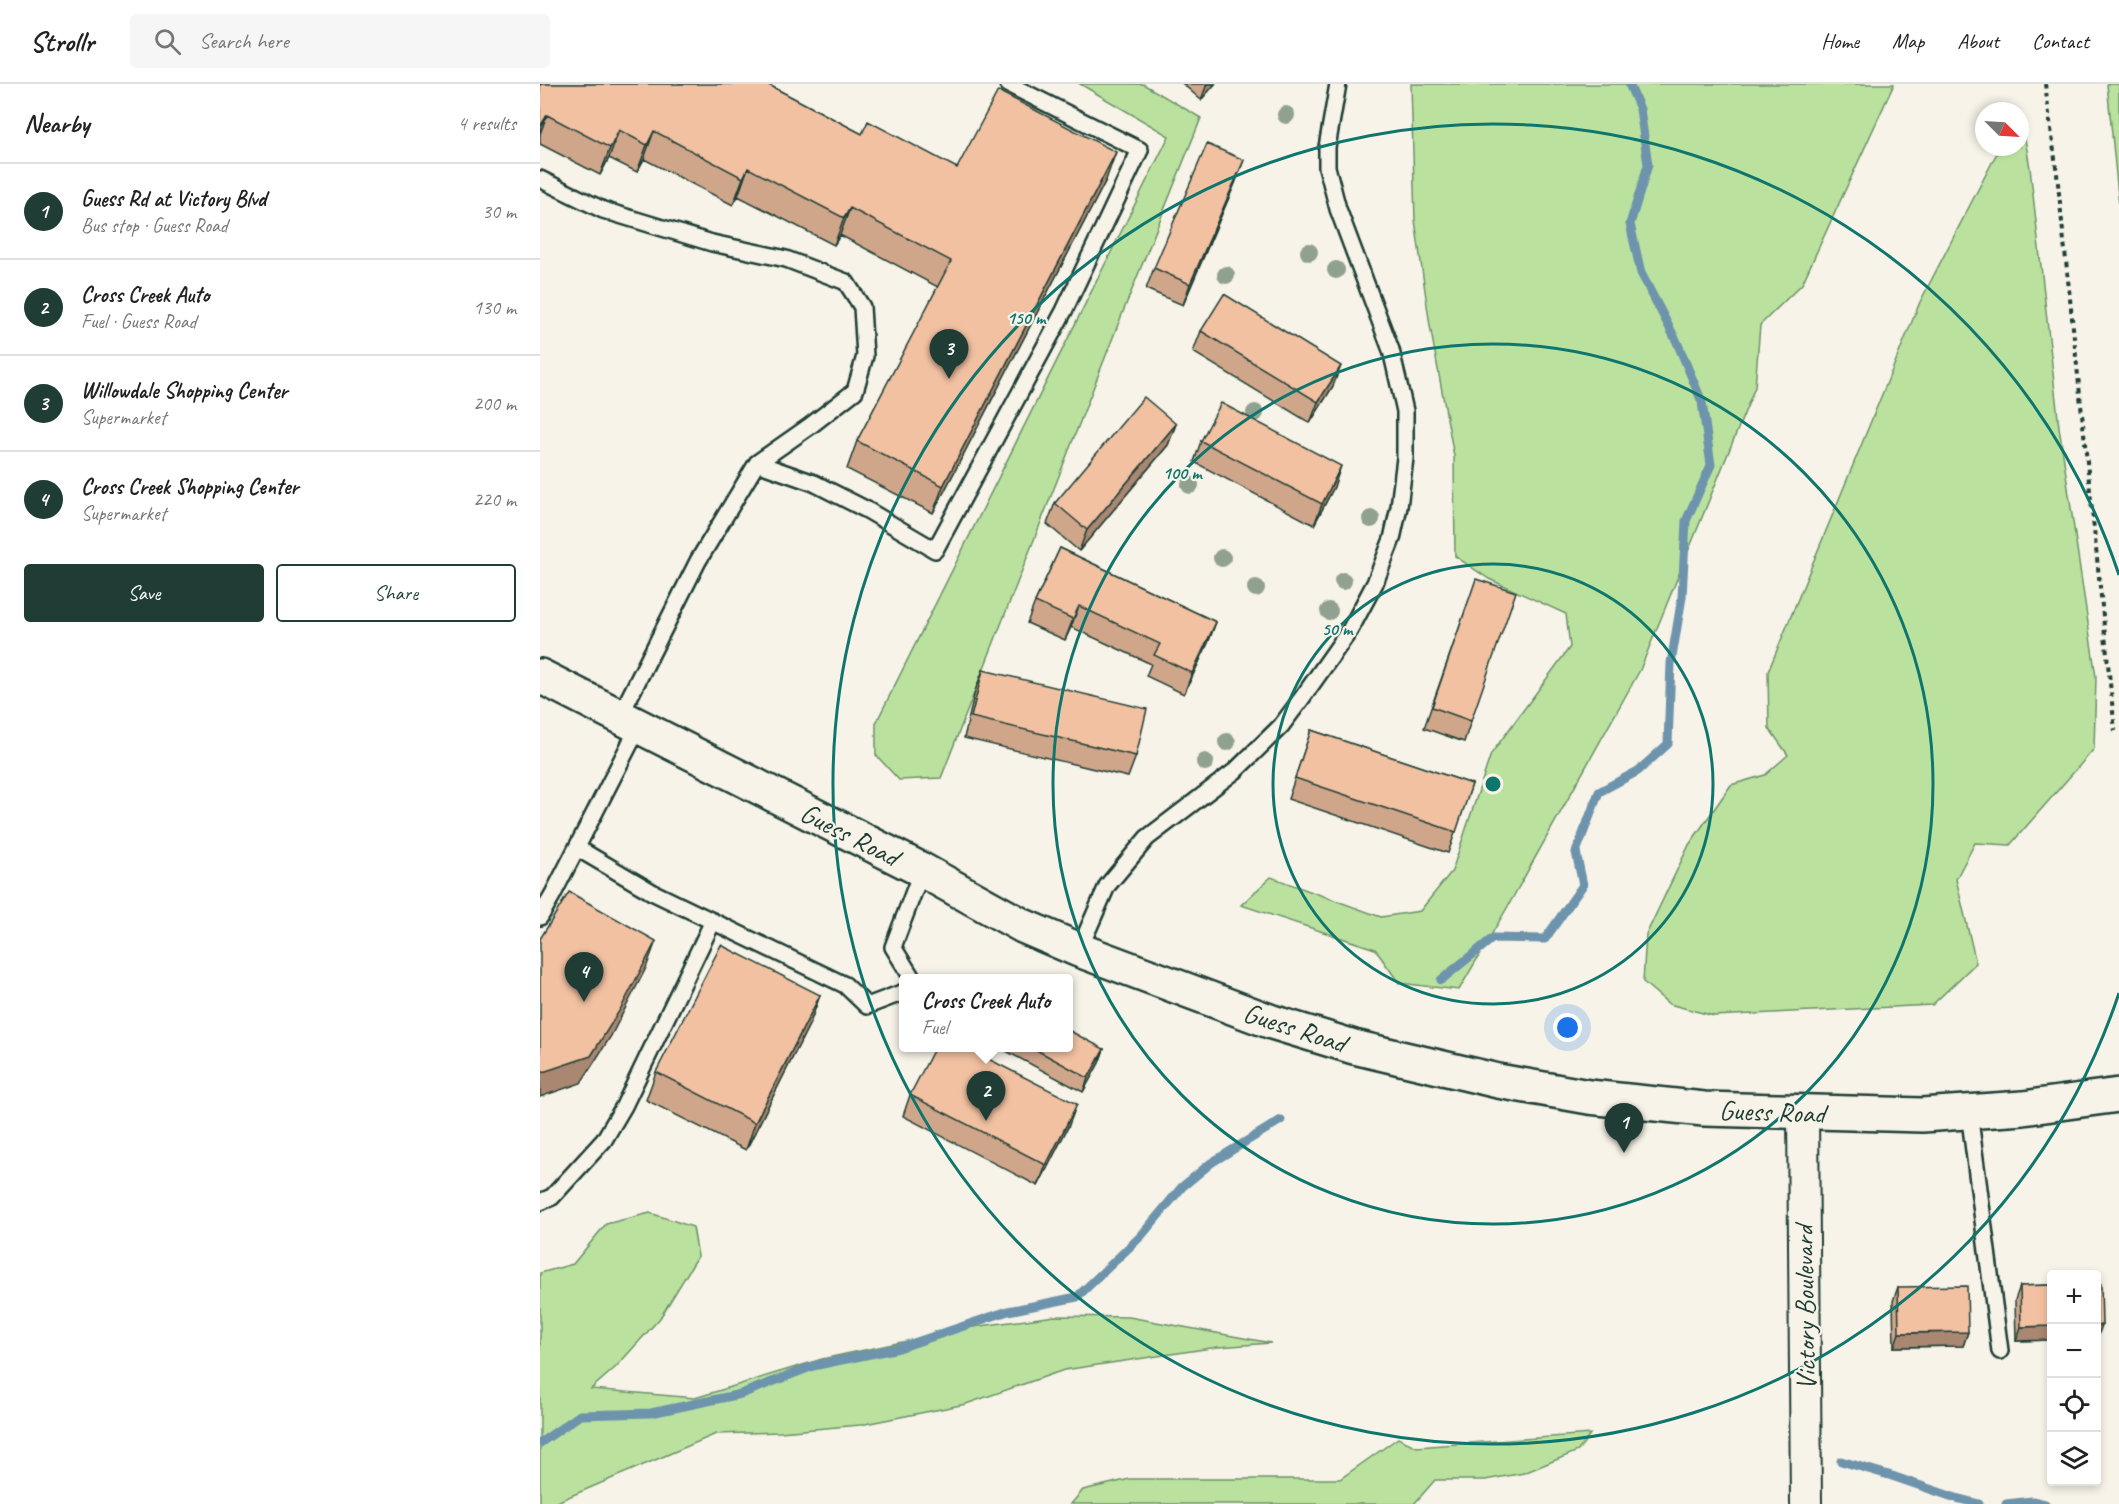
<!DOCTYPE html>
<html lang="en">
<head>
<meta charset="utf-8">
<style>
	:root { --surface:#fff; --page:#f6f6f6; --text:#222; --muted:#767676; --line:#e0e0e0; --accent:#1f3d34 }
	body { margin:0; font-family:Caveat,sans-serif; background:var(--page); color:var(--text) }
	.controls { position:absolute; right:18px; bottom:18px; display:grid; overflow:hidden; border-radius:6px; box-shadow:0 3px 9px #0003 }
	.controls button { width:54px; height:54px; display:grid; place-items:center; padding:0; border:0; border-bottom:2px solid var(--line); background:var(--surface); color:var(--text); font:30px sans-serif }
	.compass { position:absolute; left:1435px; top:18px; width:54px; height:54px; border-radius:50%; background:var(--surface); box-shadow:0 3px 9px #0003; rotate:114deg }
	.you { position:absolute; left:1028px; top:944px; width:21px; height:21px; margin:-15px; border:4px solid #fff; border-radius:50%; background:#1a73e8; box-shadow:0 0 0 9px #1a73e833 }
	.badge { display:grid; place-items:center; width:39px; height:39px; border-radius:50%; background:var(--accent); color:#fff; font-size:20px; font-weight:700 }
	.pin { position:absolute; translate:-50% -50px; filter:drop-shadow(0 2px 3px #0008) }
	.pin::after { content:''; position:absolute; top:32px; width:21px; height:18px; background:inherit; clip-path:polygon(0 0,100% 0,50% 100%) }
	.popup { position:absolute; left:359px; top:890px; width:174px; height:78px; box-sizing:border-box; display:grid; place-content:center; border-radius:6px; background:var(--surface); filter:drop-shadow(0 2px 4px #0005); font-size:20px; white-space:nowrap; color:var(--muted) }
	.popup b { font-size:22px; color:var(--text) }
	.popup::after { content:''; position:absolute; left:50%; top:100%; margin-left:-12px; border:12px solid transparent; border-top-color:var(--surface) }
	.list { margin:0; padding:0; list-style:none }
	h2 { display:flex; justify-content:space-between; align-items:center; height:78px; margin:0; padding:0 24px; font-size:26px }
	h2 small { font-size:20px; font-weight:400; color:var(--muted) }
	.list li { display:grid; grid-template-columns:39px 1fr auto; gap:18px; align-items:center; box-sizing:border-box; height:96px; padding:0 24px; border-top:2px solid var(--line) }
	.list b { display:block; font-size:22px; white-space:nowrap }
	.list p { margin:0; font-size:20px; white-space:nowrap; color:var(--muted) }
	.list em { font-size:20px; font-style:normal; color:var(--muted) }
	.actions { display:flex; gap:12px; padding:18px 24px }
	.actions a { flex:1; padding:14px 0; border:2px solid var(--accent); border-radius:6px; text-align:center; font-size:21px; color:var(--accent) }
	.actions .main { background:var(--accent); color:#fff }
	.icon { flex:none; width:33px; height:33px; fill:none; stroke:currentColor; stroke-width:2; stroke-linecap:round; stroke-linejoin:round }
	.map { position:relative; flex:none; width:1579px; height:1420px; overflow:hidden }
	header { display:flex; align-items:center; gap:36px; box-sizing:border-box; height:84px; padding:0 30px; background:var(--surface); border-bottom:2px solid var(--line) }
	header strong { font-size:28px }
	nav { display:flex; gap:33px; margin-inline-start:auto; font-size:21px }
	.search { width:420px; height:54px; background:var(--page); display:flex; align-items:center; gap:15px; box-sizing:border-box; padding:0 21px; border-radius:6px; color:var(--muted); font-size:22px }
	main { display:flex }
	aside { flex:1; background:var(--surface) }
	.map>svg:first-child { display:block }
	.green { fill:#bae29e; stroke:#6c9069; stroke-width:1.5 }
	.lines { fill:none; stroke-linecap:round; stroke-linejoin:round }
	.stream { stroke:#6d94ac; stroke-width:9 }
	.service-casing { stroke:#1f3d34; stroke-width:20 }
	.minor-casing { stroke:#1f3d34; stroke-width:34 }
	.secondary-casing { stroke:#1f3d34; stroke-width:38 }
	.path { stroke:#1f3d34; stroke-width:4; stroke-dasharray:4.5 4.5; stroke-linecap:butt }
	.service { stroke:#f7f3e8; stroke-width:15 }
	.minor { stroke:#f7f3e8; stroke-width:30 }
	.secondary { stroke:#f7f3e8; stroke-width:33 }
	.tree { fill:#91a191 }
	.wall { fill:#d0a68b; stroke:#1f3d34; stroke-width:1.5 }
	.shaded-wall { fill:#a98771; stroke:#1f3d34; stroke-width:1.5 }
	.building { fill:#f2c1a2; stroke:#1f3d34; stroke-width:1.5 }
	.ring { fill:none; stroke:#0f766e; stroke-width:3 }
	.labels { text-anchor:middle; stroke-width:4.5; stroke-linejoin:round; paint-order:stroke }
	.street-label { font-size:28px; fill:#1f3d34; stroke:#f7f3e8 }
	.centre { fill:#0f766e; stroke:#f7f3e8; stroke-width:3 }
	.ring-label { font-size:18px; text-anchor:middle; font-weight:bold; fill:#0f766e; stroke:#f7f3e8; stroke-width:4.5; stroke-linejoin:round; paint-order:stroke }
</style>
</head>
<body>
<header>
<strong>Strollr</strong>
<div class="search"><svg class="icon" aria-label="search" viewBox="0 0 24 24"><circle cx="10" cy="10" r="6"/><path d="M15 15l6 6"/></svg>Search here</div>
<nav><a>Home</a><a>Map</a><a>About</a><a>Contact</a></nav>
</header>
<main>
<aside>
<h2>Nearby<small>4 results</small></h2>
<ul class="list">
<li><span class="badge">1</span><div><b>Guess Rd at Victory Blvd</b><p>Bus stop · Guess Road</p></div><em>30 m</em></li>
<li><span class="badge">2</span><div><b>Cross Creek Auto</b><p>Fuel · Guess Road</p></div><em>130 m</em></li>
<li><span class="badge">3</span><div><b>Willowdale Shopping Center</b><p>Supermarket</p></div><em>200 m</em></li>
<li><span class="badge">4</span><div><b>Cross Creek Shopping Center</b><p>Supermarket</p></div><em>220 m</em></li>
</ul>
<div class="actions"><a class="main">Save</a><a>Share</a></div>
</aside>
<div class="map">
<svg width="1579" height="1420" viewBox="0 0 1579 1420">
	<rect width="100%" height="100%" fill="#f7f3e8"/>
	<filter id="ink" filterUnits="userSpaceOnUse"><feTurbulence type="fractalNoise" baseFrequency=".0167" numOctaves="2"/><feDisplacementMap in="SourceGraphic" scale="12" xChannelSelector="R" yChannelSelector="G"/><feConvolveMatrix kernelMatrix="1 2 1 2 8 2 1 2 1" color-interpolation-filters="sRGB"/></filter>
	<g filter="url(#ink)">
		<path class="green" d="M 540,0 L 603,0 L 661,34 L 579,238 L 401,694 L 359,696 L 336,671 L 336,639 L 629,52 Z
			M 871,0 L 1354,0 L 1262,200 L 1220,241 L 1215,303 L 1100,586 L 967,824 L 919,906 L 859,899 L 835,865 L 701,821 L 731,793 L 841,833 L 880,827 L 912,787 L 951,670 L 1030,563 L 1026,530 L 949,495 L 915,472 L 914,372 L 890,242 L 875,136 Z
			M 1567,0 L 1579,0 L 1579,121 Z
			M 1482,37 L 1490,84 L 1519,343 L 1556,593 L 1554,665 L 1470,761 L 1435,759 L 1416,795 L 1436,879 L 1392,921 L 1174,932 L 1129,920 L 1103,898 L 1106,851 L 1149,761 L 1191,701 L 1225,691 L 1248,671 L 1229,644 L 1228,588 L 1380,218 L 1460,63 L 1480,63 L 1480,38 Z
			M 110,1129 L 153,1143 L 158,1172 L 120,1234 L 76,1283 L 51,1305 L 155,1314 L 282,1275 L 433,1243 L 515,1232 L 589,1233 L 731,1259 L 678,1263 L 524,1286 L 426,1320 L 320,1341 L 240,1348 L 176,1350 L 12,1420 L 0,1420 L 0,1189 L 33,1180 L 66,1140 Z
			M 1050,1350 L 1038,1367 L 984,1389 L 945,1396 L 895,1396 L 874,1420 L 531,1420 L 543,1406 L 590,1395 L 800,1395 L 858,1354 L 877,1363 Z"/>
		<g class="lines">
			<path class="stream" d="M 901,896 L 953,854 L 1005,855 L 1043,801 L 1036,768 L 1059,708 L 1098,687 L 1128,660 L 1131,579 L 1142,513 L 1146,437 L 1171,381 L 1162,318 L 1137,258 L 1101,189 L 1090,140 L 1108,81 L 1100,25 L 1089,0
				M 0,1359 L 40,1331 L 111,1329 L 201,1310 L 273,1282 L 359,1264 L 468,1227 L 537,1213 L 601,1152 L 642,1103 L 671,1079 L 741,1036
				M 1301,1377 L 1352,1392 L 1416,1414 L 1439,1420
				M 1466,1420 L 1492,1417 L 1505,1420"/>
			<g class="service-casing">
				<path id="service" d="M 0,95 L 63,126 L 172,159 L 246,175 L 306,198 L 322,223 L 325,272 L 315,307 L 270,342 L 217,379 L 158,477 L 80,632
					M 217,379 L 274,399 L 327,426 L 395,466 L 524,227 L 600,66 L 468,0
					M 37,764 L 112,808 L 305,901 L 327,922 L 364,908
					M 0,833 L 13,810 L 99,642
					M 539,866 L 567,802 L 607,754 L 695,687 L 741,642 L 762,614 L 810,546 L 835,499 L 852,455 L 859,423 L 865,374 L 865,327 L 851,266 L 798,125 L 787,83 L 787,63 L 798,0
					M 372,894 L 353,863 L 382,786
					M 1429,1028 L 1460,1267
					M 0,1118 L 12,1113 L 64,1056 L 84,1022 L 173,837"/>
			</g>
			<g class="minor-casing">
				<path id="minor" d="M 1263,1028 L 1266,1420"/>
			</g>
			<g class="secondary-casing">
				<path id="secondary" d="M 0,592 L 382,786 L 483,842 L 539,866 L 732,938 L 814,963 L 958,997 L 1049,1013 L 1164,1025 L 1382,1031 L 1483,1024 L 1579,1011"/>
			</g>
			<path class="path" d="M 1505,0 L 1517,90 L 1575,647"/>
			<use href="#service" class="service"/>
			<use href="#minor" class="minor"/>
			<use href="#secondary" class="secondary"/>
		</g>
		<g class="tree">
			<circle cx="746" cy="31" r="9"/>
			<circle cx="769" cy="168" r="9"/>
			<circle cx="796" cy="186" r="9"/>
			<circle cx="686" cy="191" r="9"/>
			<circle cx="715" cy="329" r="9"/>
			<circle cx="650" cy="401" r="9"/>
			<circle cx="831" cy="435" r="9"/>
			<circle cx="682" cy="474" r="9"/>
			<circle cx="803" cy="497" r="9"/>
			<circle cx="716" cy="504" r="9"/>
			<circle cx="789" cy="527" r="9"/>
			<circle cx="687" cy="658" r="9"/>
			<circle cx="665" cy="678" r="9"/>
		</g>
		<path class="wall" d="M 0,0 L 229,1 L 322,50 L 417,84 L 566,96 L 393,429 L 307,385 L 317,357 L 398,203 L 300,151 L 294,161 L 198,112 L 193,121 L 104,75 L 97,88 L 69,74 L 60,91 L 0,60 Z
			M 643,0 L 675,0 L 661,16 Z
			M 696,97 L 643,221 L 606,205 L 614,184 Z
			M 661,247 L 793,302 L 770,339 L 653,268 Z
			M 636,340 L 628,361 L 539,467 L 507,440 L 515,419 Z
			M 661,357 L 794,403 L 774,441 L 654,378 Z
			M 520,464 L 676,538 L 668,559 L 644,610 L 606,592 L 611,580 L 531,543 L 525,556 L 487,539 L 495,518 Z
			M 929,516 L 931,637 L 924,658 L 884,644 Z
			M 443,586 L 596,672 L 588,693 L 424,654 L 435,607 Z
			M 771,646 L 932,700 L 908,769 L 748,715 Z
			M 280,911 L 270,939 L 206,1066 L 106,1016 L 116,988 Z
			M 463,963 L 528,963 L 564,965 L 559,979 L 543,1008 L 462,965 Z
			M 370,1011 L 529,1041 L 498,1102 L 363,1032 Z
			M 1512,1201 L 1512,1256 L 1476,1257 L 1475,1216 L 1480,1202 Z
			M 1358,1203 L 1428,1248 L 1423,1262 L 1354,1263 L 1353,1217 Z"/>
		<path class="shaded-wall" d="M 667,0 L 675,0 L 661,16 Z
			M 7,31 L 0,50 L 0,43 Z
			M 79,46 L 69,74 L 60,91 L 70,64 Z
			M 114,47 L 104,75 L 97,88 L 107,61 Z
			M 576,68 L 566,96 L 393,429 L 403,402 Z
			M 704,76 L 696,97 L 643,221 L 650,200 Z
			M 208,84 L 198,112 L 193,121 L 203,94 Z
			M 310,124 L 300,151 L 294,161 L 304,134 Z
			M 801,282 L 793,302 L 770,339 L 778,318 Z
			M 636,340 L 628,361 L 539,467 L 547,446 Z
			M 801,382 L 794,403 L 774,441 L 782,420 Z
			M 539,522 L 531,543 L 525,556 L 533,535 Z
			M 676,538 L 668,559 L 644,610 L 652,589 Z
			M 116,857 L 106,884 L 71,952 L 41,999 L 0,1013 L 0,989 Z
			M 280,911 L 270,939 L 206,1066 L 215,1039 Z
			M 564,965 L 559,979 L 543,1008 L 548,994 Z
			M 537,1020 L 529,1041 L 498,1102 L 506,1081 Z
			M 1557,1241 L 1562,1241 L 1557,1255 Z
			M 1512,1242 L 1512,1256 L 1476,1257 L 1481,1243 Z
			M 1428,1248 L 1423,1262 L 1354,1263 L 1359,1249 Z"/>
		<path class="building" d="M 0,0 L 227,0 L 322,50 L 328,37 L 417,84 L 458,7 L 576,68 L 403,402 L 317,357 L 411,177 L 310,124 L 304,134 L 208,84 L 203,94 L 114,47 L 107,61 L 79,46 L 70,64 L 7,31 L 0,43 Z
			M 667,60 L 704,76 L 650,200 L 614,184 Z
			M 684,210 L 801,282 L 778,318 L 661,247 Z
			M 604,313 L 636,340 L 547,446 L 515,419 Z
			M 681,319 L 801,382 L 782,420 L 661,357 Z
			M 520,464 L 676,538 L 652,589 L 614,571 L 620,560 L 539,522 L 533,535 L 495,518 Z
			M 936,495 L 976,508 L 931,637 L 892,623 Z
			M 443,586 L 607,625 L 596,672 L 431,633 Z
			M 771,646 L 932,700 L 916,748 L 755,694 Z
			M 29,808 L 116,857 L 81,924 L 51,972 L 0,989 L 0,855 Z
			M 181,861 L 280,911 L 215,1039 L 116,988 Z
			M 528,946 L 564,965 L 548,994 L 491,963 L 528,963 Z
			M 395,963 L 425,963 L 537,1020 L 506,1081 L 370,1011 Z
			M 1557,1200 L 1561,1200 L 1562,1241 L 1557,1241 Z
			M 1512,1201 L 1512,1242 L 1481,1243 L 1480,1202 Z
			M 1427,1202 L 1428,1248 L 1359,1249 L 1358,1203 Z"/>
	</g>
	<g class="ring">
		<circle cx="953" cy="700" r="220"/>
		<circle cx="953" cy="700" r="440"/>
		<path d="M1579 909A660 660 0 1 1 1579 491"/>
	</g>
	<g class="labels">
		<g class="street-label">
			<text transform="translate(310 750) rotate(27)" y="10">Guess Road</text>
			<text transform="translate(755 943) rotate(18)" y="10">Guess Road</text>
			<text transform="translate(1232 1027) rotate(2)" y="10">Guess Road</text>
			<text transform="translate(1264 1224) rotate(-91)" y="10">Victory Boulevard</text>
		</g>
	</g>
	<circle cx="953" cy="700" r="9" class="centre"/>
	<g class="ring-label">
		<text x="486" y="240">150 m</text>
		<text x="642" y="395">100 m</text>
		<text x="797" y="551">50 m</text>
	</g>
</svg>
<div class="controls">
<button>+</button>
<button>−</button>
<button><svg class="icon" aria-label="locate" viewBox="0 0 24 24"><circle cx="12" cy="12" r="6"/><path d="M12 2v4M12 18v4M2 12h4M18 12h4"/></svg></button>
<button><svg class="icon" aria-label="layers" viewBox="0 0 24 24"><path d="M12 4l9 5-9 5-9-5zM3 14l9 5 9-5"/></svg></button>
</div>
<svg class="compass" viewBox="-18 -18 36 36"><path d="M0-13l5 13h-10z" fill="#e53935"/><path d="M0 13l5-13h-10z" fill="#767676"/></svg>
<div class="you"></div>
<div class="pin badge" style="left:1084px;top:1069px">1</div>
<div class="pin badge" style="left:446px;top:1037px">2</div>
<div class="popup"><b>Cross Creek Auto</b>Fuel</div>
<div class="pin badge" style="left:409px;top:295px">3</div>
<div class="pin badge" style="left:44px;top:918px">4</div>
</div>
</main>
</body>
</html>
